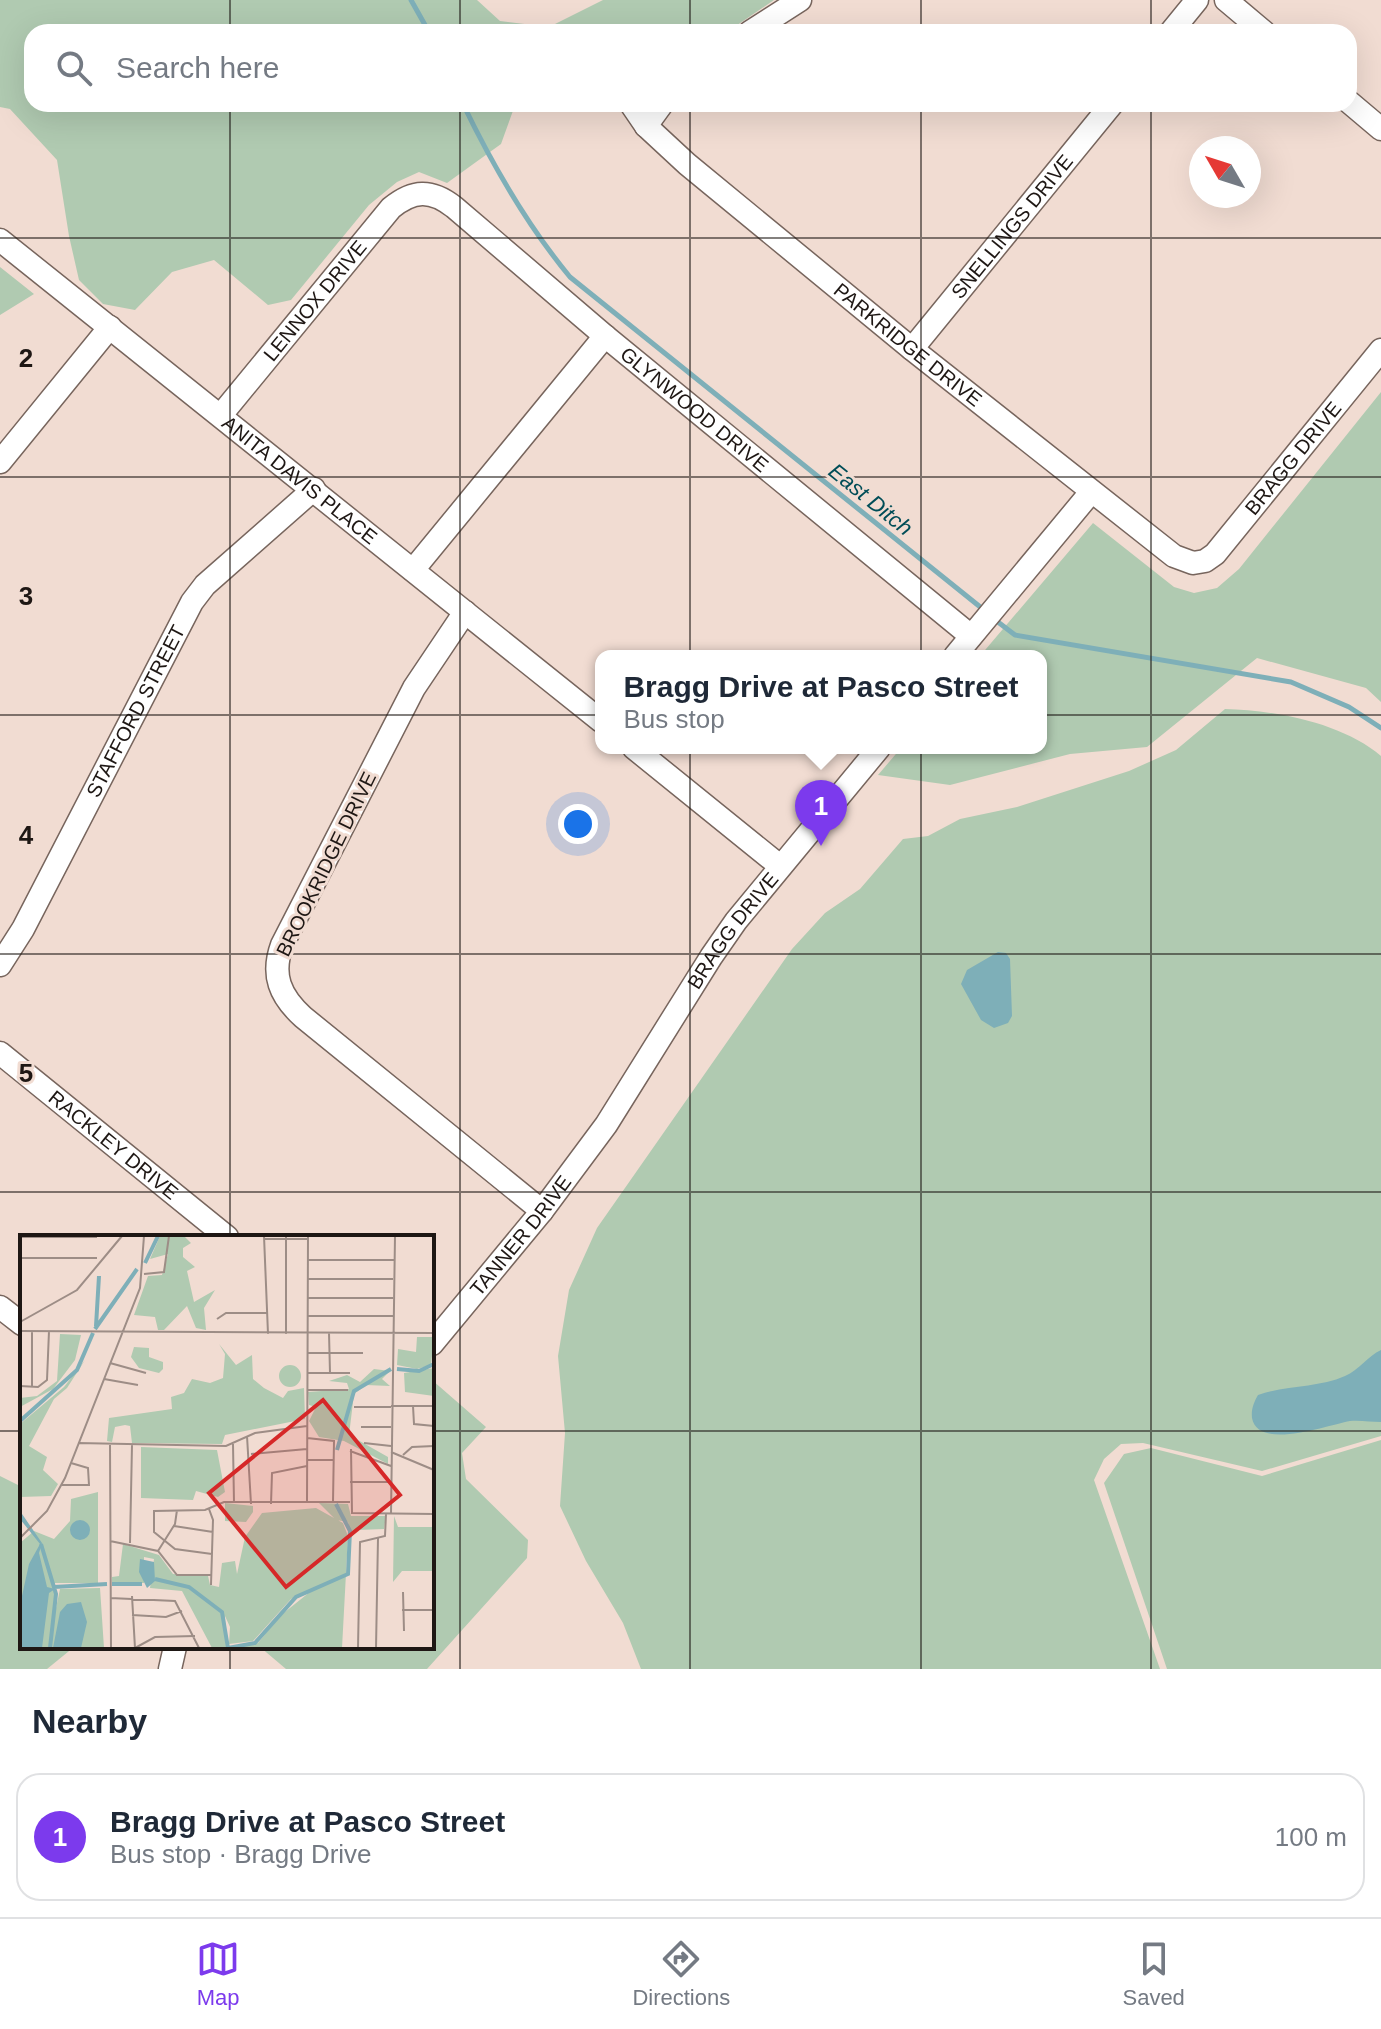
<!DOCTYPE html>
<html lang="en">
<head>
<meta charset="utf-8">
<style>
	:root { --surface:#fff; --page:#f2f2f3; --text:#1f2937; --muted:#747a83; --line:#e0e1e3; --accent:#7c3aed }
	body { margin:0; font-family:Arial,sans-serif; background:var(--page); color:var(--text) }
	.compass { position:absolute; left:1189px; top:136px; width:72px; height:72px; border-radius:50%; background:var(--surface); box-shadow:0 8px 32px #0002; rotate:309deg }
	.you { position:absolute; left:578px; top:824px; width:28px; height:28px; margin:-20px; border:6px solid #fff; border-radius:50%; background:#1a73e8; box-shadow:0 0 0 12px #1a73e833 }
	.badge { display:grid; place-items:center; width:52px; height:52px; border-radius:50%; background:var(--accent); color:#fff; font-size:26px; font-weight:700 }
	.pin { position:absolute; translate:-50% -66px; filter:drop-shadow(0 2px 4px #0008) }
	.pin::after { content:''; position:absolute; top:42px; width:28px; height:24px; background:inherit; clip-path:polygon(0 0,100% 0,50% 100%) }
	.popup { position:absolute; left:595px; top:650px; width:452px; height:104px; box-sizing:border-box; display:grid; place-content:center; border-radius:16px; background:var(--surface); filter:drop-shadow(0 2px 6px #0005); font-size:26px; white-space:nowrap; color:var(--muted) }
	.popup b { font-size:30px; color:var(--text) }
	.popup::after { content:''; position:absolute; left:50%; top:100%; margin-left:-16px; border:16px solid transparent; border-top-color:var(--surface) }
	.list { margin:0; padding:0; list-style:none }
	h2 { display:flex; justify-content:space-between; align-items:center; height:104px; margin:0; padding:0 32px; font-size:34px }
	h2 small { font-size:26px; font-weight:400; color:var(--muted) }
	.list li { display:grid; grid-template-columns:52px 1fr auto; gap:24px; align-items:center; box-sizing:border-box; height:128px; margin:0 16px 16px; padding:0 16px; border:2px solid var(--line); border-radius:24px }
	.list b { display:block; font-size:30px; white-space:nowrap }
	.list p { margin:0; font-size:26px; white-space:nowrap; color:var(--muted) }
	.list em { font-size:26px; font-style:normal; color:var(--muted) }
	.icon { flex:none; width:44px; height:44px; fill:none; stroke:currentColor; stroke-width:2; stroke-linecap:round; stroke-linejoin:round }
	.map { position:relative; flex:none; width:1381px; height:1669px; overflow:hidden }
	.search { position:absolute; background:var(--surface); box-shadow:0 8px 32px #0002; left:24px; right:24px; top:24px; height:88px; display:flex; align-items:center; gap:20px; box-sizing:border-box; padding:0 28px; border-radius:24px; color:var(--muted); font-size:30px }
	.sheet { height:248px; background:var(--surface) }
	nav { display:flex; justify-content:space-around; align-items:center; box-sizing:border-box; height:112px; border-top:2px solid var(--line); background:var(--surface); font-size:22px; color:var(--muted) }
	nav a { display:grid; justify-items:center; gap:4px }
	nav .on { color:var(--accent) }
	.map>svg:first-child { display:block }
	.green { fill:#b0cab1 }
	.water { fill:#7eafb8 }
	.lines { fill:none; stroke-linecap:round; stroke-linejoin:round }
	.stream { stroke:#7eafb8; stroke-width:5 }
	.minor-casing { stroke:#77655d; stroke-width:25 }
	.minor { stroke:#fff; stroke-width:22 }
	.grid { fill:none; stroke:#1e1714; stroke-width:2; stroke-opacity:0.55 }
	.labels { text-anchor:middle; stroke-width:6; stroke-linejoin:round; paint-order:stroke }
	.street-label { font-size:20px; fill:#1e1714; stroke:#f1dcd2 }
	.water-label { font-size:22px; font-style:italic; fill:#004d57; stroke:#f1dcd2 }
	.inset-river { fill:none; stroke:#7eafb8; stroke-width:4 }
	.inset-road { fill:none; stroke:#9d8d86; stroke-width:2 }
	.view { fill:#d62828; fill-opacity:0.15; stroke:#d62828; stroke-width:4 }
	.inset-edge { fill:none; stroke:#1e1714; stroke-width:4 }
	.grid-label { font-size:26px; text-anchor:middle; font-weight:bold; fill:#1e1714; stroke:#f1dcd2; stroke-width:6; stroke-linejoin:round; paint-order:stroke }
</style>
</head>
<body>
<div class="map">
<svg width="1381" height="1669" viewBox="0 0 1381 1669">
	<rect width="100%" height="100%" fill="#f1dcd2"/>
	<path class="green" d="M 0,0 L 477,0 L 500,21 L 549,27 L 603,0 L 774,0 L 727,32 L 32,32 L 32,104 L 523,104 L 514,108 L 501,144 L 447,183 L 419,172 L 397,182 L 369,205 L 291,300 L 268,305 L 214,260 L 172,272 L 135,310 L 103,304 L 79,280 L 69,236 L 57,160 L 10,109 L 0,107 Z
		M 0,267 L 34,294 L 0,315 Z
		M 1381,392 L 1381,702 L 1366,688 L 1257,658 L 1147,747 L 1070,754 L 950,785 L 878,775 L 901,748 L 1041,748 L 1041,656 L 980,656 L 1093,523 L 1174,587 L 1194,593 L 1217,588 L 1239,569 Z
		M 1225,709 C 1275,710 1342,723 1381,756 L 1381,1436 L 1262,1471 L 1143,1443 L 1121,1444 L 1104,1459 L 1094,1480 L 1160,1669 L 641,1669 L 623,1623 L 586,1561 L 560,1506 L 565,1433 L 558,1356 L 569,1290 L 597,1228 L 792,949 L 825,913 L 860,889 L 903,839 L 928,836 L 960,819 L 1017,807 L 1129,771 L 1176,750 Z
		M 432,1380 L 486,1427 L 462,1453 L 466,1479 L 528,1540 L 527,1558 L 427,1669 L 286,1669 L 260,1647 L 432,1647 Z
		M 1381,1440 L 1381,1669 L 1167,1669 L 1104,1483 L 1124,1454 L 1151,1448 L 1262,1476 Z
		M 0,1476 L 22,1487 L 22,1647 L 74,1647 L 47,1669 L 0,1669 Z"/>
	<path class="water" d="M 998,952 L 1006,953 L 1010,959 L 1012,1016 L 1008,1023 L 994,1028 L 981,1020 L 961,984 L 967,970 Z
		M 1381,1350 L 1381,1422 C 1371,1422 1360,1420 1350,1421 C 1328,1425 1258,1451 1252,1418 C 1251,1409 1254,1402 1258,1395 C 1286,1385 1318,1388 1345,1376 C 1359,1370 1368,1356 1381,1350 Z"/>
	<g class="lines">
		<path class="stream" d="M 411,0 L 429,32
			M 463,104 C 492,164 527,225 570,277 L 984,610
			M 994,619 L 1015,635 L 1291,682 L 1349,707 L 1381,728"/>
		<g class="minor-casing">
			<g id="minor">
				<path d="M 1226,0 L 1264,32"/>
				<path d="M 750,32 L 800,0"/>
				<path d="M 1171,32 L 1197,0"/>
				<path d="M 1349,102 L 1381,129"/>
				<path id="s1" d="M 631,104 L 646,126 L 687,164 L 912,349 L 1174,556 L 1193,563 L 1205,561 L 1215,554 L 1381,350"/>
				<path d="M 646,126 L 662,104"/>
				<path id="s2" d="M 0,240 L 601,721"/>
				<path id="s3" d="M 912,349 L 1112,104"/>
				<path id="s4" d="M 221,415 L 391,208 C 413,190 431,189 454,207 L 605,336 L 971,636"/>
				<path d="M 0,462 L 110,327"/>
				<path d="M 413,570 L 605,336"/>
				<path d="M 465,612 L 414,688 L 282,945 C 271,975 280,996 303,1017 L 542,1211"/>
				<path d="M 955,656 L 1091,492"/>
				<path d="M 634,748 L 780,866"/>
				<path id="s5" d="M 0,965 L 23,929 L 192,602 L 205,585 L 314,489"/>
				<path id="s6" d="M 0,1053 L 227,1237"/>
				<path d="M 0,1307 L 22,1324"/>
				<path id="s7" d="M 432,1344 L 542,1211 L 606,1125 L 711,957 L 736,921 L 879,748"/>
				<path d="M 170,1669 L 175,1647"/>
			</g>
		</g>
		<use href="#minor" class="minor"/>
	</g>
	<path class="grid" d="M 230,0 L 230,32M 460,0 L 460,32M 690,0 L 690,32M 921,0 L 921,32M 1151,0 L 1151,32M 230,104 L 230,1237M 460,104 L 460,1669M 690,104 L 690,1669M 921,104 L 921,1669M 1151,104 L 1151,1669M 0,238 L 1381,238M 0,477 L 1381,477M 0,715 L 1381,715M 0,954 L 1381,954M 0,1192 L 1381,1192M 0,1431 L 22,1431M 432,1431 L 1381,1431M 230,1647 L 230,1669"/>
	<g class="labels">
		<g class="street-label">
			<text dy="7" stroke="none"><textPath href="#s3" startOffset="158">SNELLINGS DRIVE</textPath></text>
			<text dy="7" stroke="none"><textPath href="#s4" startOffset="148">LENNOX DRIVE</textPath></text>
			<text dy="7" stroke="none"><textPath href="#s1" startOffset="368">PARKRIDGE DRIVE</textPath></text>
			<text dy="7" stroke="none"><textPath href="#s4" startOffset="652">GLYNWOOD DRIVE</textPath></text>
			<text dy="7" stroke="none"><textPath href="#s1" startOffset="876">BRAGG DRIVE</textPath></text>
			<text dy="7" stroke="none"><textPath href="#s2" startOffset="384">ANITA DAVIS PLACE</textPath></text>
			<text dy="7" stroke="none"><textPath href="#s5" startOffset="288">STAFFORD STREET</textPath></text>
			<text transform="translate(326 864) rotate(-64)" y="7">BROOKRIDGE DRIVE</text>
			<text dy="7" stroke="none"><textPath href="#s7" startOffset="512">BRAGG DRIVE</textPath></text>
			<text dy="7" stroke="none"><textPath href="#s6" startOffset="146">RACKLEY DRIVE</textPath></text>
			<text dy="7" stroke="none"><textPath href="#s7" startOffset="140">TANNER DRIVE</textPath></text>
		</g>
		<g class="water-label">
			<text transform="translate(871 499) rotate(39)" y="8">East Ditch</text>
		</g>
	</g>
	<g transform="translate(20 1235)">
		<rect width="414" height="414" fill="#f1dcd2"/>
		<path d="M 140,1 L 164,1 L 171,8 L 163,13 L 163,22 L 175,32 L 167,36 L 174,67 L 195,55 L 184,73 L 186,95 L 176,93 L 167,71 L 144,95 L 138,95 L 135,82 L 114,80 L 128,41 L 142,40 L 148,19 L 130,24 ZM 40,99 L 61,100 L 55,125 L 33,154 L 0,172 L 0,163 L 17,161 L 37,146 ZM 397,102 L 414,102 L 411,130 L 397,134 L 377,130 L 378,114 L 396,117 ZM 199,109 L 216,130 L 232,120 L 233,144 L 244,153 L 263,163 L 268,156 L 284,153 L 285,184 L 205,200 L 202,209 L 112,208 L 110,191 L 105,190 L 95,192 L 92,207 L 87,206 L 89,183 L 152,174 L 151,162 L 164,158 L 172,144 L 190,148 L 203,143 L 205,119 ZM 114,112 L 129,113 L 129,122 L 143,127 L 143,134 L 139,138 L 119,133 L 111,122 ZM 65,125 L 47,153 L 34,164 L 9,211 L 27,222 L 23,235 L 38,249 L 31,261 L 0,262 L 0,189 L 44,152 ZM259 141a11 11 0 1 1 22 0a11 11 0 1 1-22 0ZM 414,133 L 414,161 L 385,157 L 384,138 ZM 354,134 L 370,136 L 362,144 L 370,151 L 346,150 L 334,159 L 329,200 L 368,222 L 368,229 L 324,206 L 299,202 L 289,186 L 296,172 L 289,170 L 288,157 L 329,154 L 327,148 L 309,146 L 327,140 L 340,147 ZM 121,212 L 197,215 L 205,257 L 198,262 L 176,256 L 173,265 L 121,263 ZM 78,257 L 78,348 L 35,348 L 36,373 L 40,354 L 80,353 L 84,413 L 0,413 L 0,308 L 14,296 L 34,304 L 50,286 L 51,264 ZM 205,268 L 233,271 L 233,277 L 226,287 L 205,286 ZM 299,268 L 328,269 L 331,281 L 366,281 L 364,294 L 337,295 L 331,303 L 328,287 L 316,285 ZM 296,273 L 323,288 L 328,301 L 322,413 L 212,413 L 238,408 L 260,381 L 296,352 L 271,364 L 233,406 L 209,409 L 210,392 L 205,381 L 206,413 L 192,413 L 162,356 L 130,353 L 134,324 L 124,322 L 124,348 L 92,348 L 92,342 L 99,341 L 103,309 L 139,320 L 153,339 L 188,341 L 190,350 L 199,352 L 202,328 L 215,326 L 217,339 L 225,302 L 242,278 ZM 374,281 L 378,292 L 414,292 L 414,336 L 382,336 L 373,347 Z" fill="#b0cab1"/>
		<path d="M 0,276 L 22,308 L 19,318 L 27,352 L 35,354 L 29,358 L 22,413 L 0,413 L 0,370 L 9,329 L 20,309 L 0,284 ZM50 295a10 10 0 1 1 20 0a10 10 0 1 1-20 0ZM 120,324 L 134,327 L 135,346 L 127,353 L 119,337 ZM 61,367 L 67,387 L 61,413 L 33,413 L 40,377 L 47,369 Z" fill="#7eafb8"/>
		<path class="inset-river" d="M 125,28 L 138,1M 76,91 L 79,41M 75,94 L 117,34M 377,134 L 399,136 L 414,129M 0,186 L 57,135 L 73,98M 317,215 L 334,156 L 371,134M 21,309 L 36,359 L 30,413M 135,344 L 169,352 L 202,377 L 208,413 L 235,408 L 276,362 L 328,339 L 330,296 L 316,269M 92,349 L 122,349M 34,352 L 87,349"/>
		<path class="inset-road" d="M 244,1 L 248,99M 0,2 L 77,2M 244,4 L 288,4M 0,23 L 77,23M 288,25 L 374,25M 124,39 L 144,37 L 149,1M 288,44 L 373,44M 288,63 L 373,63M 288,81 L 373,81M 197,84 L 206,78 L 248,78M 0,87 L 57,55 L 102,1M 0,96 L 414,98M 12,96 L 12,152M 309,98 L 310,138M 266,99 L 266,1M 287,118 L 343,118M 90,128 L 126,138M 287,138 L 330,138M 84,144 L 118,150M 0,151 L 18,152 L 27,145 L 29,96M 287,155 L 328,155M 371,171 L 414,171M 393,171 L 394,189 L 414,191M 334,172 L 371,172M 341,192 L 371,192M 227,201 L 231,269M 287,203 L 314,206 L 313,267M 58,208 L 206,211 L 235,198 L 287,191M 344,208 L 371,211M 213,209 L 214,268M 90,210 L 91,413M 331,214 L 332,278 L 414,279M 330,216 L 371,231M 371,217 L 414,235M 231,219 L 287,214M 383,220 L 392,212 L 414,211M 287,225 L 314,225M 330,247 L 371,247M 42,250 L 69,250 L 68,233 L 51,228M 287,266 L 288,1M 251,269 L 252,238 L 287,231M 189,274 L 193,285 L 191,350M 371,279 L 375,1M 154,291 L 193,297M 0,303 L 27,276 L 45,243 L 120,53 L 124,1M 90,306 L 138,316 L 157,340 L 191,340M 110,308 L 112,210M 138,316 L 155,289 L 157,275M 192,319 L 155,314 L 134,297 L 134,276 L 185,275 L 204,267 L 330,267M 383,357 L 384,396M 112,361 L 115,413 L 135,402 L 175,401M 90,363 L 155,366 L 179,413M 382,375 L 414,375M 112,380 L 146,382 L 162,376M 338,413 L 340,307 L 365,301 L 366,279M 356,413 L 358,303M 381,413 L 414,413"/>
		<path class="view" d="M 303,165 L 380,260 L 266,352 L 189,258 Z"/>
		<rect width="414" height="414" class="inset-edge"/>
	</g>
	<g class="grid-label">
		<text x="26" y="367">2</text>
		<text x="26" y="605">3</text>
		<text x="26" y="844">4</text>
		<text x="26" y="1082">5</text>
	</g>
</svg>
<svg class="compass" viewBox="-18 -18 36 36"><path d="M0-13l5 13h-10z" fill="#e53935"/><path d="M0 13l5-13h-10z" fill="#747a83"/></svg>
<div class="you"></div>
<div class="pin badge" style="left:821px;top:846px">1</div>
<div class="popup"><b>Bragg Drive at Pasco Street</b>Bus stop</div>
<div class="search"><svg class="icon" aria-label="search" viewBox="0 0 24 24"><circle cx="10" cy="10" r="6"/><path d="M15 15l6 6"/></svg>Search here</div>
</div>
<section class="sheet">
<h2>Nearby<small></small></h2>
<ul class="list">
<li><span class="badge">1</span><div><b>Bragg Drive at Pasco Street</b><p>Bus stop · Bragg Drive</p></div><em>100 m</em></li>
</ul>
</section>
<nav>
<a class="on"><svg class="icon" aria-label="map" viewBox="0 0 24 24"><path d="M3 6l6-2 6 2 6-2v14l-6 2-6-2-6 2zM9 4v14M15 6v14"/></svg>Map</a>
<a><svg class="icon" aria-label="directions" viewBox="0 0 24 24"><path d="M12 3l9 9-9 9-9-9zM9 14v-3h6M13 9l2 2-2 2"/></svg>Directions</a>
<a><svg class="icon" aria-label="saved" viewBox="0 0 24 24"><path d="M7 4h10v16l-5-4-5 4z"/></svg>Saved</a>
</nav>
</body>
</html>
